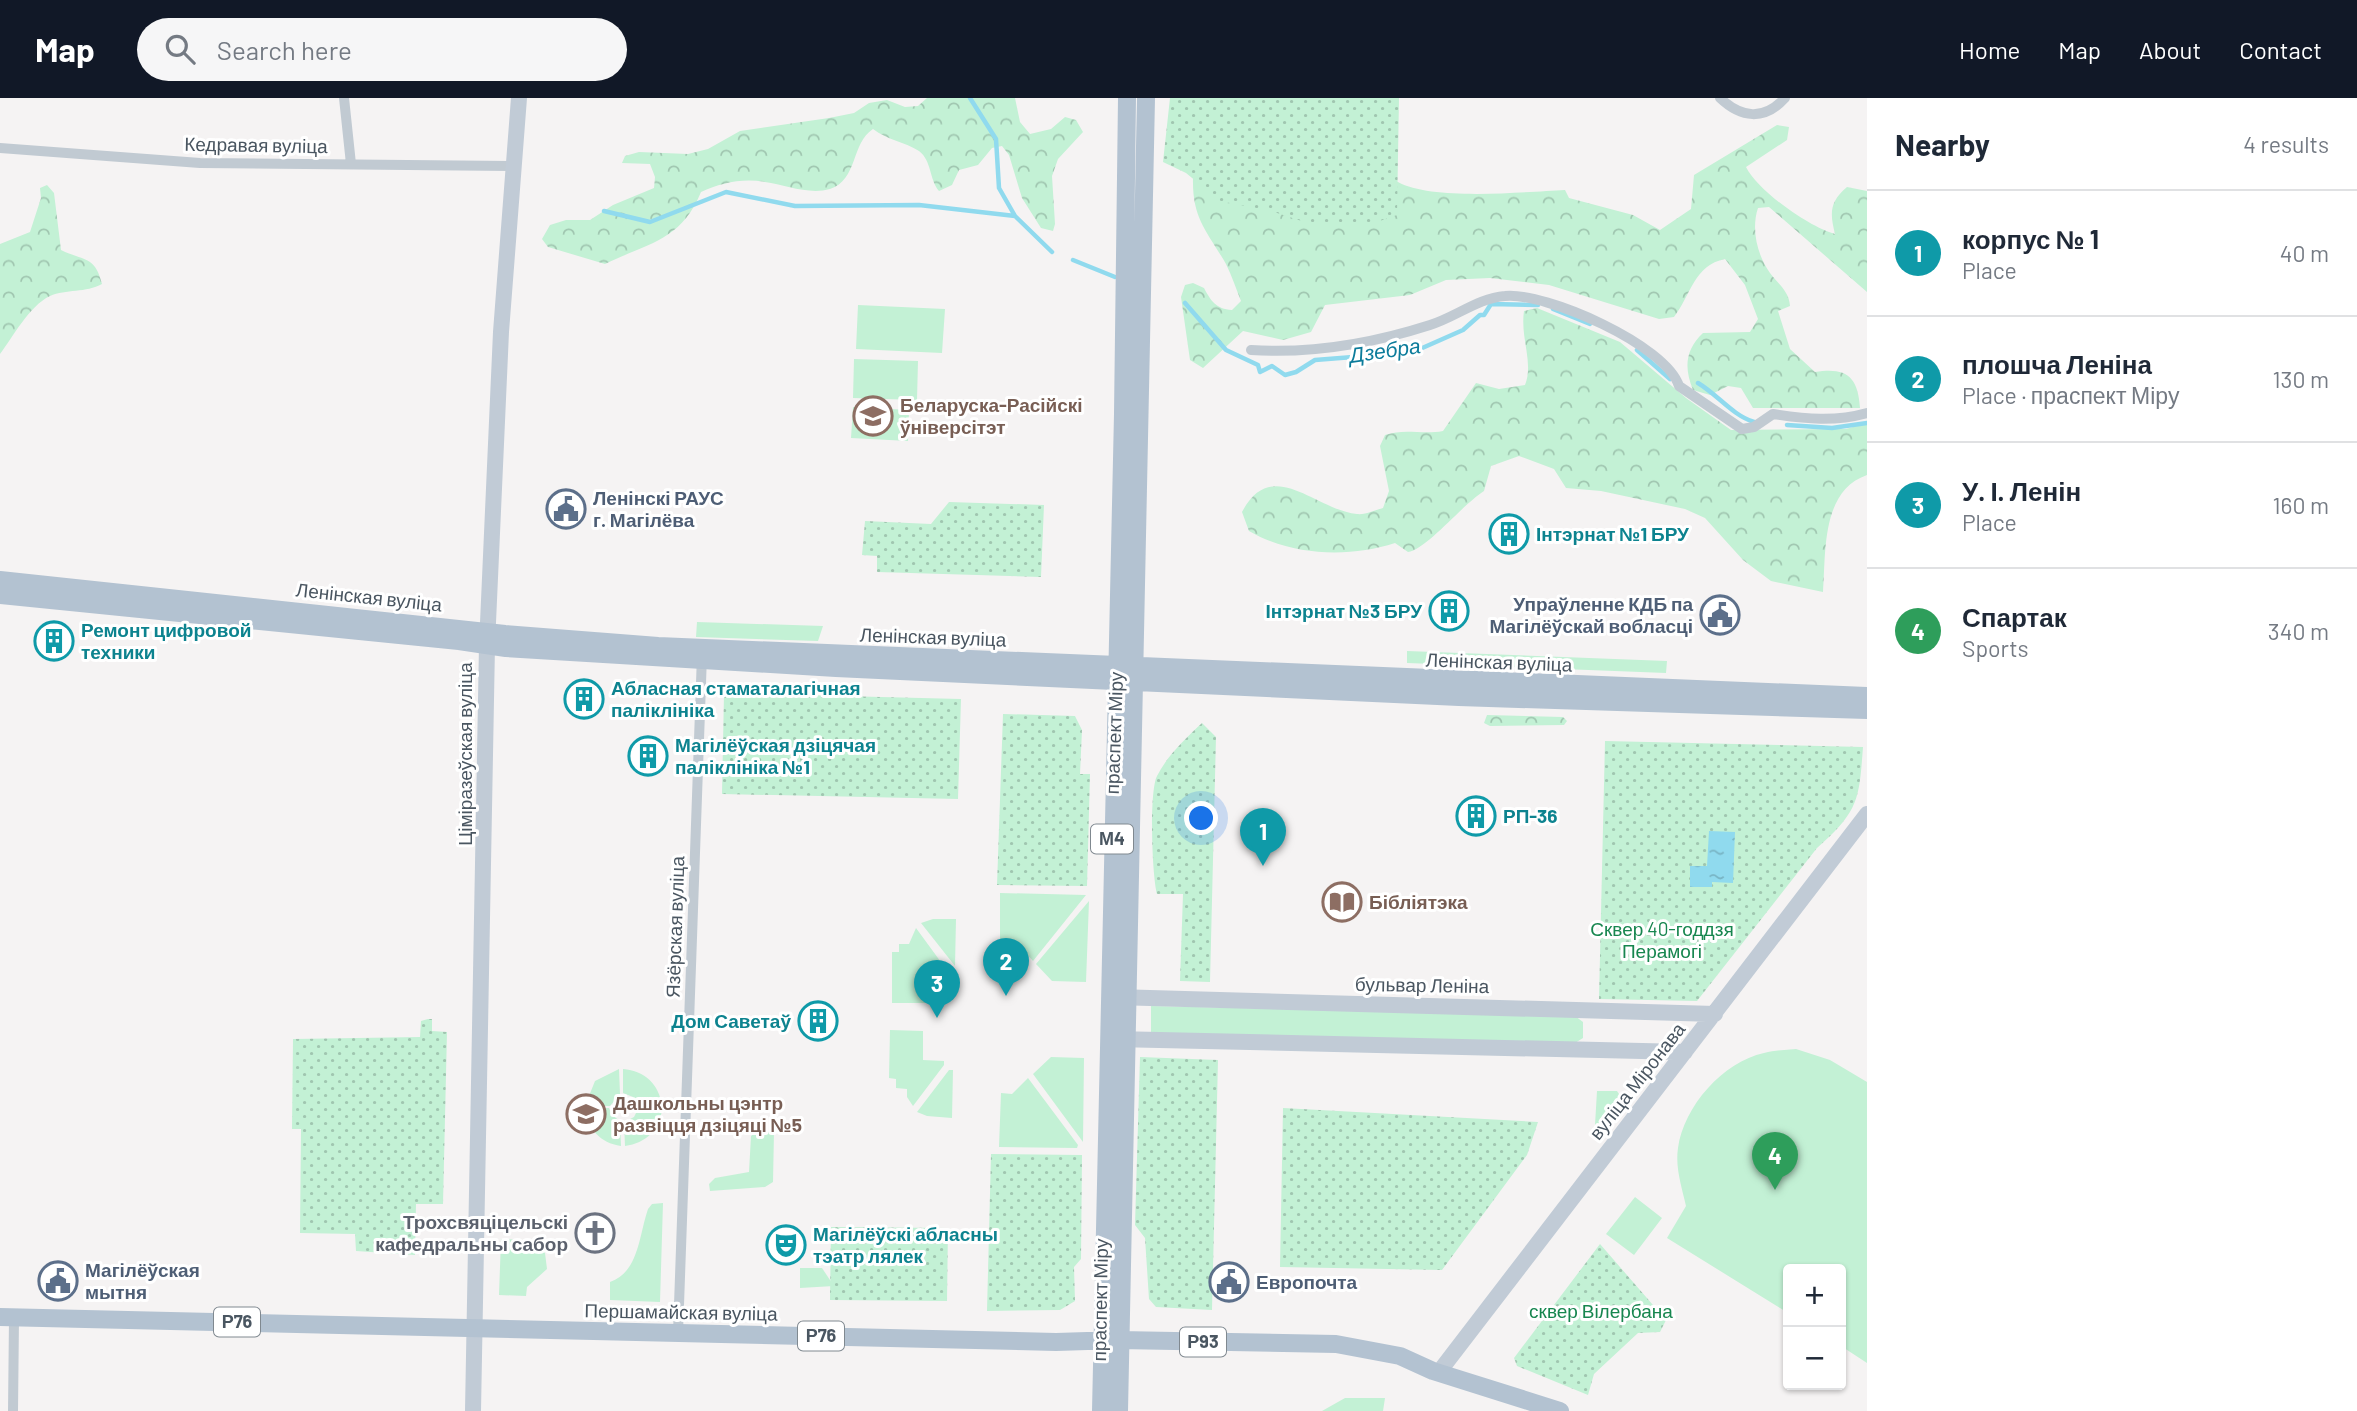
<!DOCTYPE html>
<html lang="en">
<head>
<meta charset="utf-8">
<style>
	:root { --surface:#fff; --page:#f6f6f7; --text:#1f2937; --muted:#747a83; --line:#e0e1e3; --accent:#111827 }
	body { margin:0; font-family:Barlow,sans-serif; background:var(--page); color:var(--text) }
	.controls { position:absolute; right:21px; bottom:21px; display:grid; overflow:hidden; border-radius:7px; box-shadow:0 2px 5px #0004 }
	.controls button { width:63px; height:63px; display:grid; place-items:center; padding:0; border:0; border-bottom:2px solid var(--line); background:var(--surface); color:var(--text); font:35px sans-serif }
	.you { position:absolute; left:1202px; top:721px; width:24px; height:24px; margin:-18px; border:5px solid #fff; border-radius:50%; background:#1a73e8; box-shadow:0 0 0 10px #1a73e833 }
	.badge { display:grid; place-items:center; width:46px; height:46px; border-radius:50%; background:var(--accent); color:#fff; font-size:23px; font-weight:700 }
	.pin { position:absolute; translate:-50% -58px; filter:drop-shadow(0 2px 4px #0008) }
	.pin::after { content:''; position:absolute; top:37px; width:24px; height:21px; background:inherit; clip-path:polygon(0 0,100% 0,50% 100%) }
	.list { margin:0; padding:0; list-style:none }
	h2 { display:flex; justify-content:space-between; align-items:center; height:91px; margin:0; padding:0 28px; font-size:30px }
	h2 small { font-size:23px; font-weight:400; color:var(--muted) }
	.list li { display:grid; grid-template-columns:46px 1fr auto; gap:21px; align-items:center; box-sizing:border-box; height:126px; padding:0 28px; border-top:2px solid var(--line) }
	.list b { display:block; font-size:26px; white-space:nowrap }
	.list p { margin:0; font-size:23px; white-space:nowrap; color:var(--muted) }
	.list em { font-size:23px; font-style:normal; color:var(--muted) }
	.icon { flex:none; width:38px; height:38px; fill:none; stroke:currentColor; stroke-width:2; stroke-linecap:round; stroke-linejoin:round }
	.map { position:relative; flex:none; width:1867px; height:1313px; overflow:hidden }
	header { display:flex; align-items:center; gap:42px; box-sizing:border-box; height:98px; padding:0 35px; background:var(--accent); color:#fff }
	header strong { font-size:33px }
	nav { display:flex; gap:38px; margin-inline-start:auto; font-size:24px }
	.search { width:490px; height:63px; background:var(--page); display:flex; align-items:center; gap:18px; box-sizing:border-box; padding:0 24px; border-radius:38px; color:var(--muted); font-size:26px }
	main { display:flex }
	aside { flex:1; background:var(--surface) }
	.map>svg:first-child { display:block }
	.green { fill:#c3f1d5 }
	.forest { fill:url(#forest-crowns) }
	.park { fill:url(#park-dots) }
	.water { fill:url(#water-ripples) }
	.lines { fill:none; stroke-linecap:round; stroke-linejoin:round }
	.stream { stroke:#90daee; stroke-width:4.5 }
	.street { stroke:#c1cad2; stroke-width:10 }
	.secondary { stroke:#c1cbd6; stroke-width:16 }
	.primary { stroke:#b3c2d1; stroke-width:18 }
	.labels { text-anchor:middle; stroke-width:6; stroke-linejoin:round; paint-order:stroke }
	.shield { fill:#fff; stroke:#808990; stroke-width:2 }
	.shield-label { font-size:18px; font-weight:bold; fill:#4a5661 }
	.street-label { font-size:19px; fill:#4a5661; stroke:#fff }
	.education-label { font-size:19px; font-weight:bold; fill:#785e54; stroke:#fff; text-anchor:start }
	.service-label { font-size:19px; font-weight:bold; fill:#4e5e75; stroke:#fff; text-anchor:start }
	.culture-label { font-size:19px; font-weight:bold; fill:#0d838f; stroke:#fff; text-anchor:start }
	.park-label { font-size:19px; fill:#17864f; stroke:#fff }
	.worship-label { font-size:19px; font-weight:bold; fill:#5b616d; stroke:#fff; text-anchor:end }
	.water-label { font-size:21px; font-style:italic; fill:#0c7c9b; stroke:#fff }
</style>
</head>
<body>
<header>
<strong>Map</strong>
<div class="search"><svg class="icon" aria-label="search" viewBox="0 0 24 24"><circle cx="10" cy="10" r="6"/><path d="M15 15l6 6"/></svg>Search here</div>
<nav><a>Home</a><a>Map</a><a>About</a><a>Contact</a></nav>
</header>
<main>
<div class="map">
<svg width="1867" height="1313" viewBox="0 0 1867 1313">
	<defs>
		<pattern id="forest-crowns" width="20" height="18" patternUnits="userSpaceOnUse" patternTransform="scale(1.75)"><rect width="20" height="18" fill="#c3f1d5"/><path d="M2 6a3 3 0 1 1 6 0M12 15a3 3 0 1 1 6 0" fill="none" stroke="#a0c6b0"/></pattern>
		<pattern id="park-dots" width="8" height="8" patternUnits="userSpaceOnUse" patternTransform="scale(1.75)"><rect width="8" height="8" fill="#c3f1d5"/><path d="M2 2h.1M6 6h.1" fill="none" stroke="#a0c6b0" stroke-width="1.8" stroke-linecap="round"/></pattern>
		<pattern id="water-ripples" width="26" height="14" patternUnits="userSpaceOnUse" patternTransform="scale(1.75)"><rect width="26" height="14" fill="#90daee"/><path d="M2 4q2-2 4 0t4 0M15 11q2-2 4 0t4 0" fill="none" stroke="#78b4c4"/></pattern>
	</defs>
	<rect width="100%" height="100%" fill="#f5f3f3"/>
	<path class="green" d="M 858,207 L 945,211 L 942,255 L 856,251 Z
		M 854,261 L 918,263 L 917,302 L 853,300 Z
		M 853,309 L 909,312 L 908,343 L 851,340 Z
		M 697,524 L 823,528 L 818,543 L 696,539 Z
		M 1407,553 L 1667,563 L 1666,575 L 1407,565 Z
		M 1000,795 L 1086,797 L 1033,863 L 1017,845 L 1000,845 Z
		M 1089,803 L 1086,884 L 1052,883 L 1036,866 Z
		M 933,821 L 956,821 L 955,868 L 921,825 Z
		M 916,830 L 946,871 L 946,876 L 927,876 L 926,905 L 892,905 L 892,854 L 899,854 L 899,846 L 909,846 Z
		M 1151,908 L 1575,918 L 1583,924 L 1583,940 L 1575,945 L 1151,936 Z
		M 890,932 L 923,933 L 923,962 L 944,963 L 944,967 L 913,1008 L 907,999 L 907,991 L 896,990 L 896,981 L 889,980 Z
		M 1796,951 L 1830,962 L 1867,984 L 1867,1265 L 1841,1248 L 1841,1171 L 1788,1171 L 1788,1215 L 1667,1140 L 1686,1108 C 1682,1090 1675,1070 1678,1050 C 1684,1008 1723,964 1764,955 C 1775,952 1786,952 1796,951 Z
		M 1051,959 L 1084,960 L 1083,1044 L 1033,976 Z
		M 619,971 L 620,996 L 610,1008 L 585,1008 L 595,983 Z
		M 623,971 C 645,973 659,986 662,1008 L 638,1009 L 633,999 L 623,995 Z
		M 949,972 L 953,972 L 952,1020 L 927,1018 L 917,1014 Z
		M 1028,980 L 1078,1047 L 1077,1050 L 999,1049 L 1001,995 L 1012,996 Z
		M 1597,993 L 1617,993 L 1621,999 L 1602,1028 L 1595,1027 Z
		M 609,1010 L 612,1017 L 620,1023 L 621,1048 C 600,1045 588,1031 585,1010 Z
		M 638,1011 L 662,1011 C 660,1032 646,1045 625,1048 L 624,1024 L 634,1019 Z
		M 756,1034 L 774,1034 L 773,1084 L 765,1089 L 710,1093 L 709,1086 L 715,1080 L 749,1074 L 751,1038 Z
		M 1635,1099 L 1662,1120 L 1634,1157 L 1606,1136 Z
		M 663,1105 L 660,1204 L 610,1202 L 610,1184 C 639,1174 639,1137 648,1111 L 652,1106 Z
		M 501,1141 L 524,1142 L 545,1155 L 547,1171 L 527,1189 L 526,1198 L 499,1197 Z
		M 800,1170 L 822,1170 L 834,1188 L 800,1190 Z
		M 1345,1300 L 1385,1300 L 1383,1313 L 1322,1313 Z"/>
	<path class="forest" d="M 927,0 L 1015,0 L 1020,24 L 1030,36 L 1051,31 L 1065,19 L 1076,22 L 1083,34 L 1058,61 L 1052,78 L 1055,126 L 1053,133 L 1041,130 L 1022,100 L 1009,57 L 1002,48 L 992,50 L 978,67 L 959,72 L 952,87 L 939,93 C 929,81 932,63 919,53 C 905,44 887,42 873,31 C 851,45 858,82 830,91 C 809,97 785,87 765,84 C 742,80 721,85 701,94 C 681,143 648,145 605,166 L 548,149 L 542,141 L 550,127 L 566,122 L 590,122 L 613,107 L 654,90 L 655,79 L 650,66 L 622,65 L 625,58 L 639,54 L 688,56 L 708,51 L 740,33 L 829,20 L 854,15 L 869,5 L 887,2 L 905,9 L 918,8 Z
		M 1777,27 L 1789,29 L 1787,42 L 1746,69 C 1758,93 1809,129 1835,136 C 1830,116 1829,104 1847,89 L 1867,93 L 1867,194 L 1769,109 L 1758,110 C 1751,131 1757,157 1770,175 C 1779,187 1789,193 1790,208 L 1778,213 L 1790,251 L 1815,274 C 1846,269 1858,278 1860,310 L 1753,310 L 1741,290 L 1728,288 L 1710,297 L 1693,292 C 1684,270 1685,252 1703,235 L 1750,234 L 1758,221 L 1745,187 L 1725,161 C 1694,167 1691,197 1674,219 L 1659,221 L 1549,187 L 1490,180 L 1446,182 L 1410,197 L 1325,207 L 1311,234 L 1283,242 L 1243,233 L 1203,270 L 1190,262 L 1181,199 L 1185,187 L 1193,185 L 1204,190 C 1211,203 1216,211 1232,212 L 1241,203 C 1236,191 1232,178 1226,166 C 1207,133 1192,121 1193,80 L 1398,84 C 1432,103 1523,94 1565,92 L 1569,100 L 1633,117 L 1660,132 L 1691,111 L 1694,77 Z
		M 47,87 L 54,95 L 61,152 C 83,163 95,157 102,186 C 86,195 66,191 50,198 C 29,208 13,239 0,256 L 0,146 L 30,134 L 41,100 L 40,90 Z
		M 1537,210 L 1620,244 L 1686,300 L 1731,332 L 1846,331 L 1867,325 L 1867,377 C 1821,393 1826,454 1823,494 L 1771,483 L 1743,462 L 1705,420 L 1685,411 L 1601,393 L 1566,390 L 1554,371 L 1519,358 L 1491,368 L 1484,393 C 1462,407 1426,452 1408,454 L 1395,445 C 1349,460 1292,458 1249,433 L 1242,414 C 1272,357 1315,412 1357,416 C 1365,417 1375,412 1383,410 L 1389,393 L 1380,348 L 1385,337 C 1405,330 1422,337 1443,333 L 1476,285 L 1499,291 L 1525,287 C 1534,265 1520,240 1524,213 Z
		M 1487,617 L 1563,619 L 1567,623 L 1564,627 L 1490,628 L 1484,625 Z"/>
	<path class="park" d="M 1170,0 L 1399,0 L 1397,117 L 1368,127 L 1317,128 L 1271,113 L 1220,103 L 1186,75 L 1163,64 Z
		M 949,404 L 1044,407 L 1041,479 L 877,474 L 877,458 L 862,457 L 865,423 L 931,426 Z
		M 724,595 L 961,601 L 958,701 L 722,696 Z
		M 1003,616 L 1075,618 L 1082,632 L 1080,676 L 1090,676 L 1087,788 L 997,787 Z
		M 1202,625 L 1216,639 L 1210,884 L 1180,883 L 1183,796 L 1157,796 C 1152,778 1149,693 1157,678 C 1167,658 1186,640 1202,625 Z
		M 1605,643 L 1863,649 C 1859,702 1859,713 1817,750 L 1697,903 L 1599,901 Z
		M 428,921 L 432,921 L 432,933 L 447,934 L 443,1106 L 416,1106 L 415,1157 L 356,1153 L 355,1136 L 300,1135 L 301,1031 L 292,1031 L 293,941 L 420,939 L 421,923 Z
		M 1140,959 L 1218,962 L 1212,1212 L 1156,1209 L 1149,1201 L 1145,1140 L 1135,1127 Z
		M 1283,1010 L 1538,1024 L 1527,1057 L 1442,1172 L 1280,1169 Z
		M 991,1056 L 1082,1057 L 1081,1161 L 1074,1169 L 1075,1203 L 1060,1212 L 987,1213 Z
		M 831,1129 L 948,1130 L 947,1203 L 830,1202 Z
		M 1600,1146 L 1666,1222 L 1660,1234 L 1638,1235 L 1594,1276 L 1588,1297 L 1517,1268 L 1514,1260 Z"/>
	<path class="water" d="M 1709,733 L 1735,734 L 1733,785 L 1712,784 L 1712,789 L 1690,789 L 1690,768 L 1707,768 Z"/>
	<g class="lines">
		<path class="stream" d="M 970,0 L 996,41 L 999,90 L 1015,118 L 1052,154
			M 604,113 L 650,124 L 726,94 L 795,108 L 919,107 L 1015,118
			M 1073,162 L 1115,179
			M 1185,205 L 1226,252 L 1258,267 L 1260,274 L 1272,268 L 1285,277 L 1296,274 L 1315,262 L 1366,258 L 1403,250 L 1420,251 L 1463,232 L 1480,217 L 1484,217 L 1491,206 L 1538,207
			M 1553,211 L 1590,226
			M 1637,252 L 1670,281
			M 1698,285 C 1718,297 1732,317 1754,324
			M 1787,327 L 1832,330 L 1867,325"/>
		<path class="street" d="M 344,0 L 351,66
			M 1720,0 C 1741,20 1764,23 1785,0
			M 0,50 L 200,65 L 511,68
			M 1251,252 C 1313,256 1371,246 1430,227 C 1456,219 1478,200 1505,198 C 1546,194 1666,247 1679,288 L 1742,331 L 1754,329 L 1773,316 C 1806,321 1835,324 1867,315
			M 678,1235 L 702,557
			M 13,1313 L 14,1220"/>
		<path class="secondary" d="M 1115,899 L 1715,916
			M 1114,941 L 1685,954
			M 1439,1274 L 1867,716
			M 473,1313 L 487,547 L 501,234 L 519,0"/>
		<path class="primary" d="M 0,482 L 505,536 L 658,548 L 1867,598
			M 0,497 L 459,543 L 506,550 L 836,570 L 1459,599 L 1867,612
			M 0,1219 L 1056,1244 L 1119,1242 L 1336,1246 L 1400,1258 L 1433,1273 L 1560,1313
			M 1101,1313 L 1123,316 L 1127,0
			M 1119,1313 L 1146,0"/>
	</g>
	<defs>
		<g id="university-ring" transform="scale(2.0125)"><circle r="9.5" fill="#fff" stroke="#8d6e63" stroke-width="1.5"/><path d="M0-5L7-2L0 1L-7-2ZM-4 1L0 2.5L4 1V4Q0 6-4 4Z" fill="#8d6e63"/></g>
		<g id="civic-ring" transform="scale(2.0125)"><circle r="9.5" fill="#fff" stroke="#5c6f8a" stroke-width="1.5"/><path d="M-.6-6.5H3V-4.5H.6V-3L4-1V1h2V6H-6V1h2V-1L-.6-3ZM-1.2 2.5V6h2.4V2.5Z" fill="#5c6f8a"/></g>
		<g id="building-ring" transform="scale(2.0125)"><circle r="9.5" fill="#fff" stroke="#0f9aa8" stroke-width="1.5"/><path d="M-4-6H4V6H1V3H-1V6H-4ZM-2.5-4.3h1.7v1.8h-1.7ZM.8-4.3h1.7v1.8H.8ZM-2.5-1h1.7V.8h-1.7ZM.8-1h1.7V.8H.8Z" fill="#0f9aa8"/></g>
		<g id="library-ring" transform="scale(2.0125)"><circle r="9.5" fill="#fff" stroke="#8d6e63" stroke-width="1.5"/><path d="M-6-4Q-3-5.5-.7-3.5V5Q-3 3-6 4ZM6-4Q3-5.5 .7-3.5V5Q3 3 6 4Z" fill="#8d6e63"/></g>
		<g id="school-ring" transform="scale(2.0125)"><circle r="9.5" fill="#fff" stroke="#8d6e63" stroke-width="1.5"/><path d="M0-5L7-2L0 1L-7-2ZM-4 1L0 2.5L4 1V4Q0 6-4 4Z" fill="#8d6e63"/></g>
		<g id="church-ring" transform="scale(2.0125)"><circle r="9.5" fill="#fff" stroke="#6b7280" stroke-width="1.5"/><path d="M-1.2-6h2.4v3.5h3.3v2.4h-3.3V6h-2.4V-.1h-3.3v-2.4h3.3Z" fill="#6b7280"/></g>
		<g id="theatre-ring" transform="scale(2.0125)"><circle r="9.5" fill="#fff" stroke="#0f9aa8" stroke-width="1.5"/><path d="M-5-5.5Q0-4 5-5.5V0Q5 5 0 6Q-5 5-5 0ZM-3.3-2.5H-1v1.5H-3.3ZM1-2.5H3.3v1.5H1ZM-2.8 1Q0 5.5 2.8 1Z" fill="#0f9aa8"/></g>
	</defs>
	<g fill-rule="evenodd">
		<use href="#university-ring" x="873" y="318"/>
		<use href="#civic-ring" x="566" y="411"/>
		<use href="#building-ring" x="1509" y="436"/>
		<use href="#building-ring" x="1449" y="513"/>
		<use href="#civic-ring" x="1720" y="517"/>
		<use href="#building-ring" x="54" y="543"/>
		<use href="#building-ring" x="584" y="601"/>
		<use href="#building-ring" x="648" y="658"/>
		<use href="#building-ring" x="1476" y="718"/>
		<use href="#library-ring" x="1342" y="804"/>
		<use href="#building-ring" x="818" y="923"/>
		<use href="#school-ring" x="586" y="1016"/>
		<use href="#church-ring" x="595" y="1135"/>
		<use href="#theatre-ring" x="786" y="1147"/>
		<use href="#civic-ring" x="58" y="1183"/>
		<use href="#civic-ring" x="1229" y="1184"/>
	</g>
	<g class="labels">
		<g class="shield">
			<rect x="1091" y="726.5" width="42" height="29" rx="5"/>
			<rect x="214" y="1209.5" width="46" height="29" rx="5"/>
			<rect x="798" y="1223.5" width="46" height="29" rx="5"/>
			<rect x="1180" y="1229.5" width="46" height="29" rx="5"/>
		</g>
		<g class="shield-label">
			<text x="1112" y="747">М4</text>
			<text x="237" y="1230">Р76</text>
			<text x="821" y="1244">Р76</text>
			<text x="1203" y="1250">Р93</text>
		</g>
		<g class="street-label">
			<text transform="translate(256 47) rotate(1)" y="7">Кедравая вуліца</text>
			<text transform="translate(369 499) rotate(6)" y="7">Ленінская вуліца</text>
			<text transform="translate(933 539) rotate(2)" y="7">Ленінская вуліца</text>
			<text transform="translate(1499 564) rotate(2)" y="7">Ленінская вуліца</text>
			<text transform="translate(1114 635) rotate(-88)" y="7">праспект Міру</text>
			<text transform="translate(465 656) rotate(-90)" y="7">Ціміразеўская вуліца</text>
			<text transform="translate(675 829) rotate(-88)" y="7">Язёрская вуліца</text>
			<text transform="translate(1422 887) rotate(1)" y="7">бульвар Леніна</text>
			<text transform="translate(1637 983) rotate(-52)" y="7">вуліца Міронава</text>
			<text transform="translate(1100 1202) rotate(-89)" y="7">праспект Міру</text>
			<text transform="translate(681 1214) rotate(1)" y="7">Першамайская вуліца</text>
		</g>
		<g class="education-label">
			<text x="900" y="314">Беларуска-Расійскі<tspan x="900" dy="22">ўніверсітэт</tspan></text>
			<text x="1369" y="811">Бібліятэка</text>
			<text x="613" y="1012">Дашкольны цэнтр<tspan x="613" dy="22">развіцця дзіцяці №5</tspan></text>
		</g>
		<g class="service-label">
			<text x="593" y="407">Ленінскі РАУС<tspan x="593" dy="22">г. Магілёва</tspan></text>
			<text x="1693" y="513" text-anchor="end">Упраўленне КДБ па<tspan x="1693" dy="22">Магілёўскай вобласці</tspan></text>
			<text x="85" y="1179">Магілёўская<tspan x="85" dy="22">мытня</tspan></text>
			<text x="1256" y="1191">Европочта</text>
		</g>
		<g class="culture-label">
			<text x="1536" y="443">Інтэрнат №1 БРУ</text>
			<text x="1422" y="520" text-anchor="end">Інтэрнат №3 БРУ</text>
			<text x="81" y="539">Ремонт цифровой<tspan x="81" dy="22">техники</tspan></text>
			<text x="611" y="597">Абласная стаматалагічная<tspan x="611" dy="22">паліклініка</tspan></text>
			<text x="675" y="654">Магілёўская дзіцячая<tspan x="675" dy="22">паліклініка №1</tspan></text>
			<text x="1503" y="725">РП-36</text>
			<text x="791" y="930" text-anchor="end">Дом Саветаў</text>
			<text x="813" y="1143">Магілёўскі абласны<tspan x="813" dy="22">тэатр лялек</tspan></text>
		</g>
		<g class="park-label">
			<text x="1662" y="838">Сквер 40-годдзя<tspan x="1662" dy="22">Перамогі</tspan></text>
			<text x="1601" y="1220">сквер Вілербана</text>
		</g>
		<g class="worship-label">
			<text x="568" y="1131">Трохсвяціцельскі<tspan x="568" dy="22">кафедральны сабор</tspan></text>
		</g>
		<g class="water-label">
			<text transform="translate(1385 253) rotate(-8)" y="7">Дзебра</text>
		</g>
	</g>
</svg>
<div class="controls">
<button>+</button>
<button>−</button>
</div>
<div class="you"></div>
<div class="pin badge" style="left:1263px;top:768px;background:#0f9aa8">1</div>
<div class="pin badge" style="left:1006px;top:898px;background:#0f9aa8">2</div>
<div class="pin badge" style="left:937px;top:920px;background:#0f9aa8">3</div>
<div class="pin badge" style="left:1775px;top:1092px;background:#2e9e5b">4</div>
</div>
<aside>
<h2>Nearby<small>4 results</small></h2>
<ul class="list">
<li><span class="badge" style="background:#0f9aa8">1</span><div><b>корпус № 1</b><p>Place</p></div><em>40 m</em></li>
<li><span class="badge" style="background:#0f9aa8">2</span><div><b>плошча Леніна</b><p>Place · праспект Міру</p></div><em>130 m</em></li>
<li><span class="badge" style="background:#0f9aa8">3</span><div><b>У. І. Ленін</b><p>Place</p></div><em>160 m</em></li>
<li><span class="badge" style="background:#2e9e5b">4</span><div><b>Спартак</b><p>Sports</p></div><em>340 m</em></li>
</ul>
</aside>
</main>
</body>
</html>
